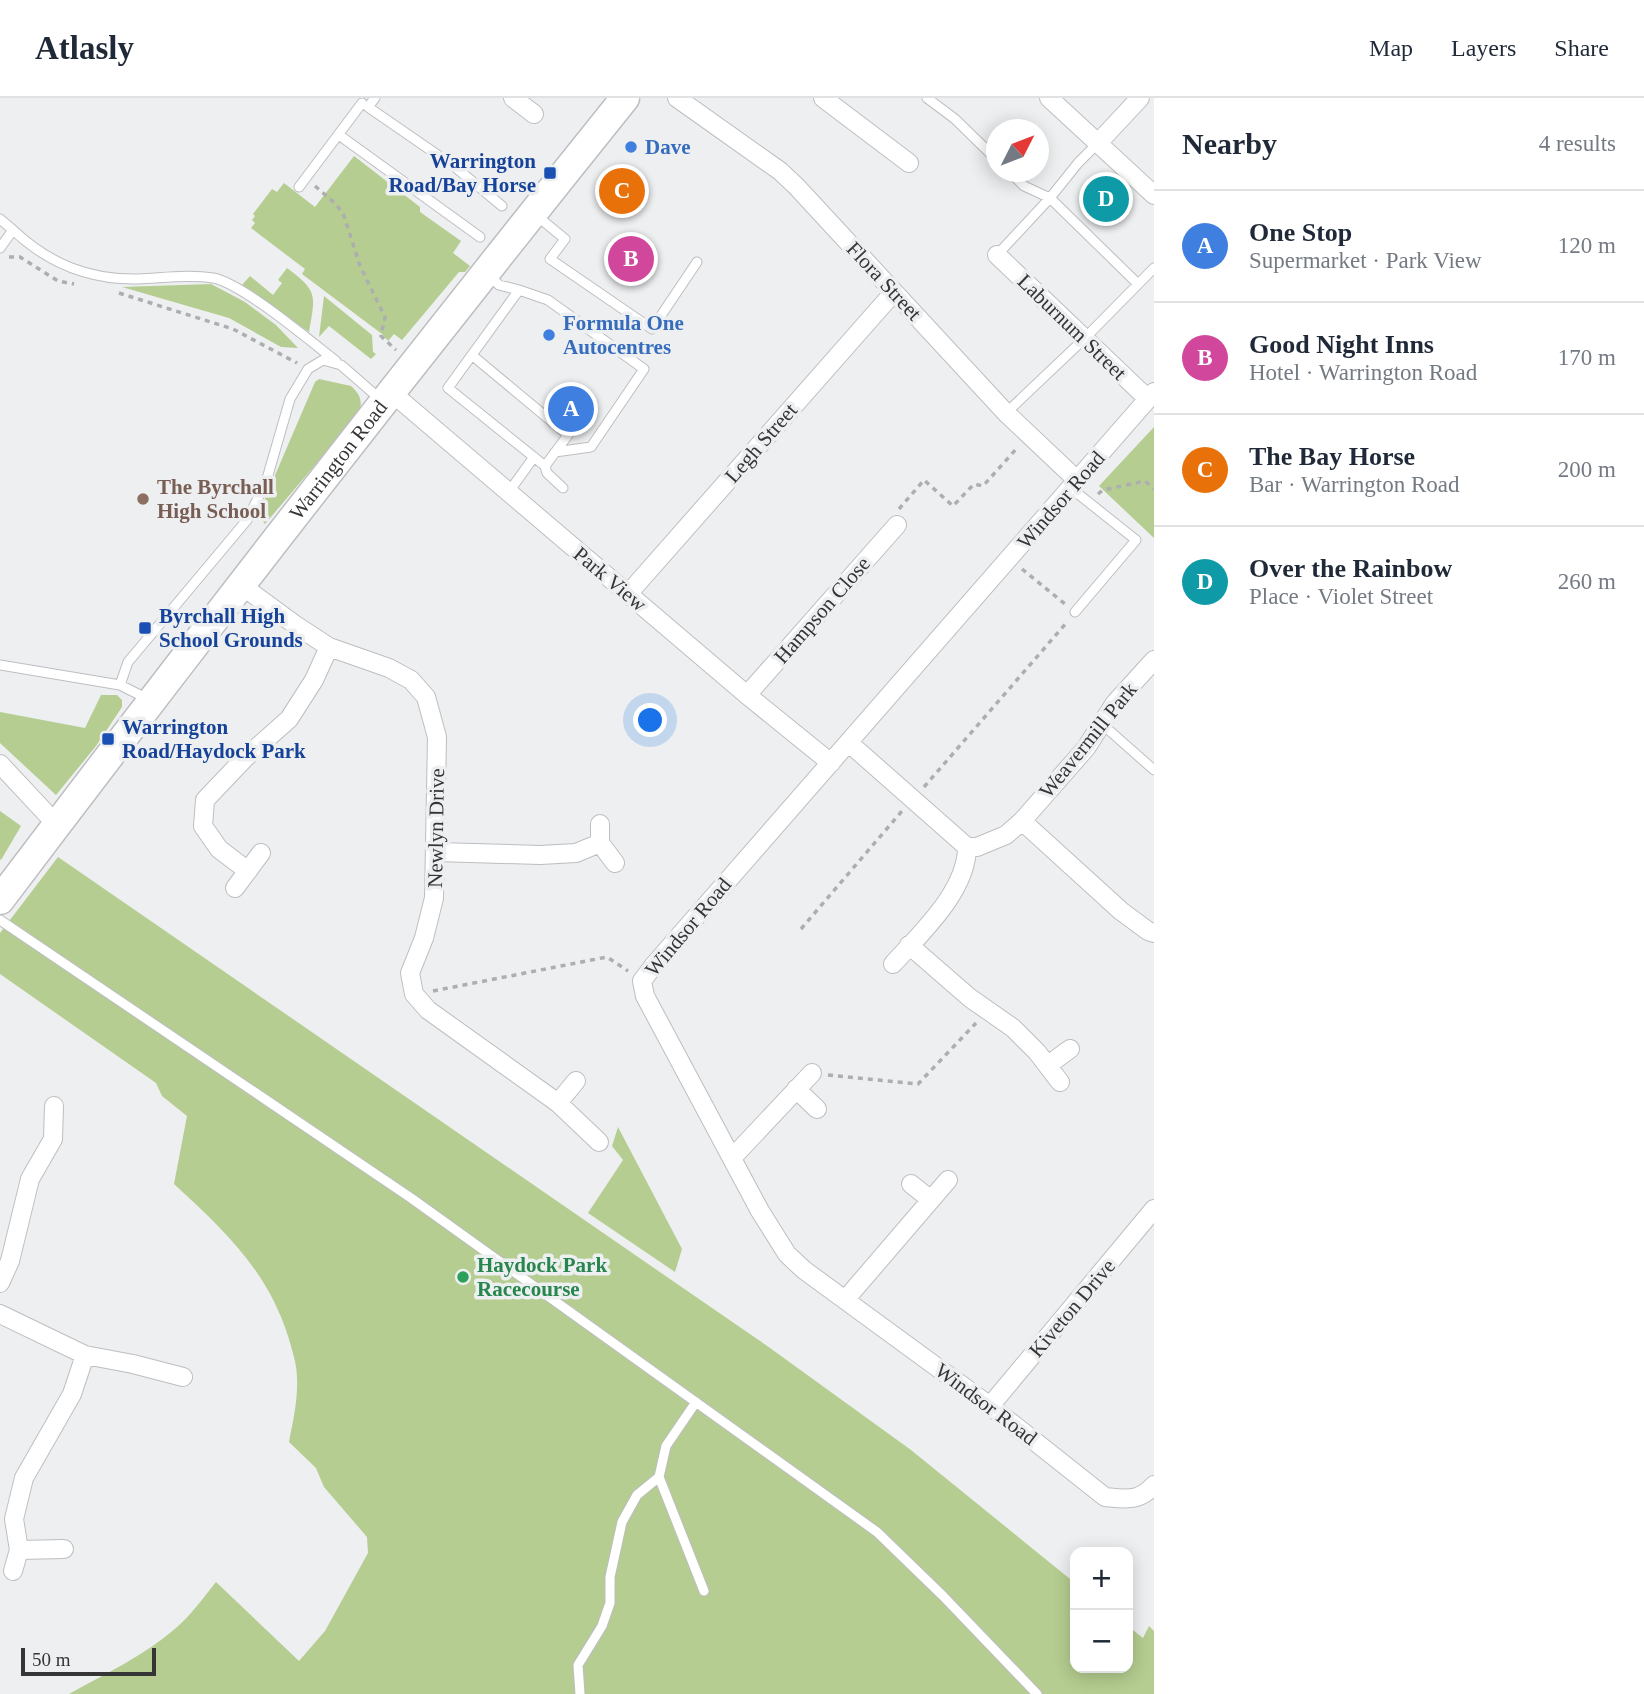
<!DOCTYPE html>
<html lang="en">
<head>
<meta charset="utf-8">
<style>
	:root { --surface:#fff; --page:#f2f2f3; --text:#1f2937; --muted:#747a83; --line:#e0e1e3; --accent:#7a8533 }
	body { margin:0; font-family:"Times New Roman",serif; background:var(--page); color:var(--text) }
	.controls { position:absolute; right:21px; bottom:21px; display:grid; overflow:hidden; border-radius:14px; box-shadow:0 4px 18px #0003 }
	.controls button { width:63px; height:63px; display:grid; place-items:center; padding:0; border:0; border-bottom:2px solid var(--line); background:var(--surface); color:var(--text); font:35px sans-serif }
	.compass { position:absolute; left:986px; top:21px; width:63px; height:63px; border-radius:50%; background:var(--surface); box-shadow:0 4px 18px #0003; rotate:48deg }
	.scale { position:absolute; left:21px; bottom:18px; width:135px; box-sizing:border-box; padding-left:7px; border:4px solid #353536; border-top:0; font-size:19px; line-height:24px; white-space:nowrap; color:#353536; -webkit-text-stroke:5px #edeff1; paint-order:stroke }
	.you { position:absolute; left:651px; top:623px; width:24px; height:24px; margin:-18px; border:5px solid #fff; border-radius:50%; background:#1a73e8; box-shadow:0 0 0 10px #1a73e833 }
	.badge { display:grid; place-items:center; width:46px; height:46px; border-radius:50%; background:var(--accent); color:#fff; font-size:23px; font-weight:700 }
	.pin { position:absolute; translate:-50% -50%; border:4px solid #fff; box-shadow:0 2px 7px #0006 }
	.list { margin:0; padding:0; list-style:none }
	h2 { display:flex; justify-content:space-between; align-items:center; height:91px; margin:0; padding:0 28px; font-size:30px }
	h2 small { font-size:23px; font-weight:400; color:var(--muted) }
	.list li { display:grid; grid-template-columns:46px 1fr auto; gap:21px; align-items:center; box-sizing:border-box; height:112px; padding:0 28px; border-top:2px solid var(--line) }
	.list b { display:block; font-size:26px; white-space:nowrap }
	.list p { margin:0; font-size:23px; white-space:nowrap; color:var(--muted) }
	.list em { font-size:23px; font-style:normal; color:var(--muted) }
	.map { position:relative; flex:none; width:1154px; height:1596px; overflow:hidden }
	header { display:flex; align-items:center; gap:42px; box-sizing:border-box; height:98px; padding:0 35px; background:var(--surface); border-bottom:2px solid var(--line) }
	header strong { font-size:33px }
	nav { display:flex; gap:38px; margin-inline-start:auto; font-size:24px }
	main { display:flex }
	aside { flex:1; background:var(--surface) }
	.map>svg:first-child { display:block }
	.green { fill:#b5cd90 }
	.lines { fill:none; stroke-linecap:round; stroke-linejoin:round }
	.service-casing { stroke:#bdbec1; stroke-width:11 }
	.minor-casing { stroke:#bdbec1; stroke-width:20 }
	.primary-casing { stroke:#bdbec1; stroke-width:31 }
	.path { stroke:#acaeaf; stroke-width:3.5; stroke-dasharray:5 5; stroke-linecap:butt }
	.service { stroke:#fff; stroke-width:9 }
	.minor { stroke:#fff; stroke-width:18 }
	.primary { stroke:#fff; stroke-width:28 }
	.shop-dot { fill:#3f7fe0; stroke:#edeff1; stroke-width:2.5 }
	.transit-dot { fill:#1a4fb4; stroke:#edeff1; stroke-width:2.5 }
	.education-dot { fill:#8d6e63; stroke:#edeff1; stroke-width:2.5 }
	.leisure-dot { fill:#2e9e5b; stroke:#edeff1; stroke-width:2.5 }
	.labels { text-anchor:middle; stroke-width:7; stroke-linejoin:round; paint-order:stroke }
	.shop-label { font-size:21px; font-weight:bold; fill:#366cbe; stroke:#edeff1; text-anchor:start }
	.transit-label { font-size:21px; font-weight:bold; fill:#164399; stroke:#edeff1; text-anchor:start }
	.street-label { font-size:21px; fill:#353536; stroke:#edeff1 }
	.education-label { font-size:21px; font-weight:bold; fill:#785e54; stroke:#edeff1; text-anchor:start }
	.leisure-label { font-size:21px; font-weight:bold; fill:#27864d; stroke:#edeff1; text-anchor:start }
</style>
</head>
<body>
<header>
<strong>Atlasly</strong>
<nav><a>Map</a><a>Layers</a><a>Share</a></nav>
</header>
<main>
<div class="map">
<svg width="1154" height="1596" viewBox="0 0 1154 1596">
	<rect width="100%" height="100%" fill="#edeff1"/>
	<path class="green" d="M 354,58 L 420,109 L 420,114 L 461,143 L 453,155 L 470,168 L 465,174 L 459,174 L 402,242 L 394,236 L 388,243 L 382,236 L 302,176 L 305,171 L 251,130 L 255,125 L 252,122 L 255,118 L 253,116 L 272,91 L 277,94 L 284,85 L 315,109 Z
		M 287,170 C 319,194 315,197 309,234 L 242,187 L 250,178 L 273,197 L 282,185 L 278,182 Z
		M 211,186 L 245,204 L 276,227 L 298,250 L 281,249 L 229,220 L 122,189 Z
		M 324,198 L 372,237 L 373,254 L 376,256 L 371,261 L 329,228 L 319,239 Z
		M 319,281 L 351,288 C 360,296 363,303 359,315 L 265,426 L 258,417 L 315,284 Z
		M 1154,329 L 1154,440 L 1099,388 Z
		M 101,597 L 117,597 L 122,602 L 122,609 L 96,648 L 56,697 L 0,645 L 0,614 L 85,630 Z
		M 0,713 L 21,728 L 1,762 L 0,761 Z
		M 58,759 L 770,1250 L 911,1352 L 1075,1485 L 1075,1570 L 1128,1570 L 1128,1528 L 1143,1540 L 1149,1528 L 1154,1533 L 1154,1596 L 69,1596 C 105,1576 145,1557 176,1530 C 192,1516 203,1500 216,1484 L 299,1563 L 325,1533 L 368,1455 L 367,1439 L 324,1389 L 316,1370 L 289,1344 C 293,1323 298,1302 297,1280 C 297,1266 292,1252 288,1238 C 267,1172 224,1132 174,1086 L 187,1018 L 162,998 L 156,985 L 0,876 L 0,835 Z
		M 618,1029 L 682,1151 L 675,1174 L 588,1115 L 623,1062 L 612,1048 Z"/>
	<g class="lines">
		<g class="service-casing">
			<path id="service" d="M 375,0 L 368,9 L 455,69 L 502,108
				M 927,0 L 955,21 L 996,61
				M 339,37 L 480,139
				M 1010,74 L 1024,88 L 1050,100 L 1138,186
				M 299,89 L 362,5
				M 537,118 L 565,141 L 550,161 L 652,231 L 697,164
				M 0,121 L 13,132 L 0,150
				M 13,132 C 49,166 89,182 138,181 C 163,180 188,176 213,180 C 242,185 310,243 336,263
				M 997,157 L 1050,100 L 1078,65 L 1098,45
				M 519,192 L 548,202 L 644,271 L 591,349 L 555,354
				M 473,258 L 568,337 L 545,368 L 448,290 L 519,192 L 499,187 L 488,176
				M 1006,315 L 1084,241 L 1154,170
				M 545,368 L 547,375 L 563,390
				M 1072,391 L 1136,442 L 1075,514
				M 508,395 L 534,359
				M 0,567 L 120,587
				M 148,601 L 120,587 L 128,564 L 247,422 L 266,384 L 290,301 L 308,271 L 323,262 L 341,267 L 380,301
				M 1102,626 L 1154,672
				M 0,822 L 411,1100 L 877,1434 L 943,1498 L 1037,1596
				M 696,1304 L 666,1348 L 659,1379 L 704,1493
				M 580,1596 L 578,1567 L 602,1528 L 610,1505 L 610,1479 L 622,1424 L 637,1397 L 659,1379"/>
		</g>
		<g class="minor-casing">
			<path id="minor" d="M 513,0 L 534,16
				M 677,0 L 780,73 L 796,88 L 1006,315 L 1078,383
				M 823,0 L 909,65
				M 1049,0 L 1154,97
				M 1098,45 L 1140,0
				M 997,157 L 1148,301
				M 1154,294 L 654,867 L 642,883 L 645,898 L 760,1113 L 787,1156 L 804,1172 L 990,1308 L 1105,1399 C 1126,1401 1139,1404 1154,1387
				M 392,295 L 747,597 L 831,665
				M 241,487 L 294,526 L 329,549 L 389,570 L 411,582 L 426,599 L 437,639 L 434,800 L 424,840 L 410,875 L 414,896 L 428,912 L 558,1005 L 599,1044
				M 628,496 L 894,194
				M 747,597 L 897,427
				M 849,645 L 967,749 L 977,749 L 1006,737 L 1022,723 L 1086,650 L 1115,605 L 1154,562
				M 0,666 L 57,727
				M 1022,723 L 1121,813 L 1148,833 L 1154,835
				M 600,726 L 600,745 L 615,765
				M 437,754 L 540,757 L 576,755 L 600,745
				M 248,773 L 219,751 L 203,728 L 205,702 L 245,660 L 289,621 L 314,582 L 329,549
				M 235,790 L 261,755
				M 909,847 L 970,900 L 1013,930 L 1037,954 L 1060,984
				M 893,866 C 921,835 967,793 967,749
				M 1048,967 L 1070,951
				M 796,991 L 817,1011
				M 558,1005 L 576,983
				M 732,1060 L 812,975
				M 911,1086 L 931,1102
				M 0,1185 L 10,1163 L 30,1081 L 53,1041 L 54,1008
				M 845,1202 L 948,1082
				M 0,1216 L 85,1257 L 133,1266 L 183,1279
				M 990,1308 L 1154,1111
				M 19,1452 L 64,1451
				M 13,1473 L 19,1452 L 14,1421 L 24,1380 L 72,1296 L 85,1257"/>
		</g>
		<g class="primary-casing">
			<g id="primary">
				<path id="s1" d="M 0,802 C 204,532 413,264 625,0"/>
			</g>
		</g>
		<path class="path" d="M 315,88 L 337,107 L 344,118 L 360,168 L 385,219 L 381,238 L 396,252
			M 9,159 L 20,159 L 58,183 L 74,186
			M 119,195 L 233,231 L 297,265
			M 1098,396 L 1103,392 L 1145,383 L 1154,391
			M 899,411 L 924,382 L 953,408 L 974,386 L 983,388 L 1018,349
			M 1022,471 L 1065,506
			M 924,689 L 1068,523
			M 801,831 L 902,713
			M 433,893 L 607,859 L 628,873
			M 828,977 L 918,986 L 976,925"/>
		<use href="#service" class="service"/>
		<use href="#minor" class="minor"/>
		<use href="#primary" class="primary"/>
	</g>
	<g class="shop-dot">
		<circle cx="631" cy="49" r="7"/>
		<circle cx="549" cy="237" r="7"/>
	</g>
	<g class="transit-dot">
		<rect x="543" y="68" width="14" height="14" rx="3.5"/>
		<rect x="138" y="523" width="14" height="14" rx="3.5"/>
		<rect x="101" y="634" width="14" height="14" rx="3.5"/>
	</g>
	<circle class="education-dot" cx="143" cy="401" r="7"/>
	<circle class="leisure-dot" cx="463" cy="1179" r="7"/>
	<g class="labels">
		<g class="shop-label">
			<text x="645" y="56">Dave</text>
			<text x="563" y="232">Formula One<tspan x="563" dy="24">Autocentres</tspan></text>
		</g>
		<g class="transit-label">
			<text x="536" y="70" text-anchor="end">Warrington<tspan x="536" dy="24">Road/Bay Horse</tspan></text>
			<text x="159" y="525">Byrchall High<tspan x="159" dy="24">School Grounds</tspan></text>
			<text x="122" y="636">Warrington<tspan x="122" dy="24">Road/Haydock Park</tspan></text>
		</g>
		<g class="street-label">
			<text transform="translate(884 183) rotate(47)" y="7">Flora Street</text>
			<text transform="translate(1072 229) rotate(44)" y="7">Laburnum Street</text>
			<text transform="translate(761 345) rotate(-49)" y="7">Legh Street</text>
			<text dy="7" stroke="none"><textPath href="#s1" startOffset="555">Warrington Road</textPath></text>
			<text transform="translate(1061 402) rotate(-49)" y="7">Windsor Road</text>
			<text transform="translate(610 481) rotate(40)" y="7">Park View</text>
			<text transform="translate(822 512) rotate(-49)" y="7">Hampson Close</text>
			<text transform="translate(1088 642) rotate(-51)" y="7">Weavermill Park</text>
			<text transform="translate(436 730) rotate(-89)" y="7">Newlyn Drive</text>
			<text transform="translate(688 829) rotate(-50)" y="7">Windsor Road</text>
			<text transform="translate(1072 1210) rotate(-50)" y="7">Kiveton Drive</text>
			<text transform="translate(986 1306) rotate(37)" y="7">Windsor Road</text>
		</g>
		<g class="education-label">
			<text x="157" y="396">The Byrchall<tspan x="157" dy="24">High School</tspan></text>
		</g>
		<g class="leisure-label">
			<text x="477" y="1174">Haydock Park<tspan x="477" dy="24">Racecourse</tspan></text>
		</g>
	</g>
</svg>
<div class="controls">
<button>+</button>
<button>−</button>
</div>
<svg class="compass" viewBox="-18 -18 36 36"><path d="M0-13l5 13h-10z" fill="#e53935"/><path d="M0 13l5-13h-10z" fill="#747a83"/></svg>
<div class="scale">50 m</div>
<div class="you"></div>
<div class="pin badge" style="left:571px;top:311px;background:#3f7fe0">A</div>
<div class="pin badge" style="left:631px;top:161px;background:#d1479c">B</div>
<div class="pin badge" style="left:622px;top:93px;background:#e8710a">C</div>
<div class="pin badge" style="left:1106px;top:101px;background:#0f9aa8">D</div>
</div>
<aside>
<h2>Nearby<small>4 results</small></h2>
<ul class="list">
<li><span class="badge" style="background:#3f7fe0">A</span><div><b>One Stop</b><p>Supermarket · Park View</p></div><em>120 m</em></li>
<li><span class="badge" style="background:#d1479c">B</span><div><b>Good Night Inns</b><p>Hotel · Warrington Road</p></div><em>170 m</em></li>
<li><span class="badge" style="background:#e8710a">C</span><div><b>The Bay Horse</b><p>Bar · Warrington Road</p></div><em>200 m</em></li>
<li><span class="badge" style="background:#0f9aa8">D</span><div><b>Over the Rainbow</b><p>Place · Violet Street</p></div><em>260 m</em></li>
</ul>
</aside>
</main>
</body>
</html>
